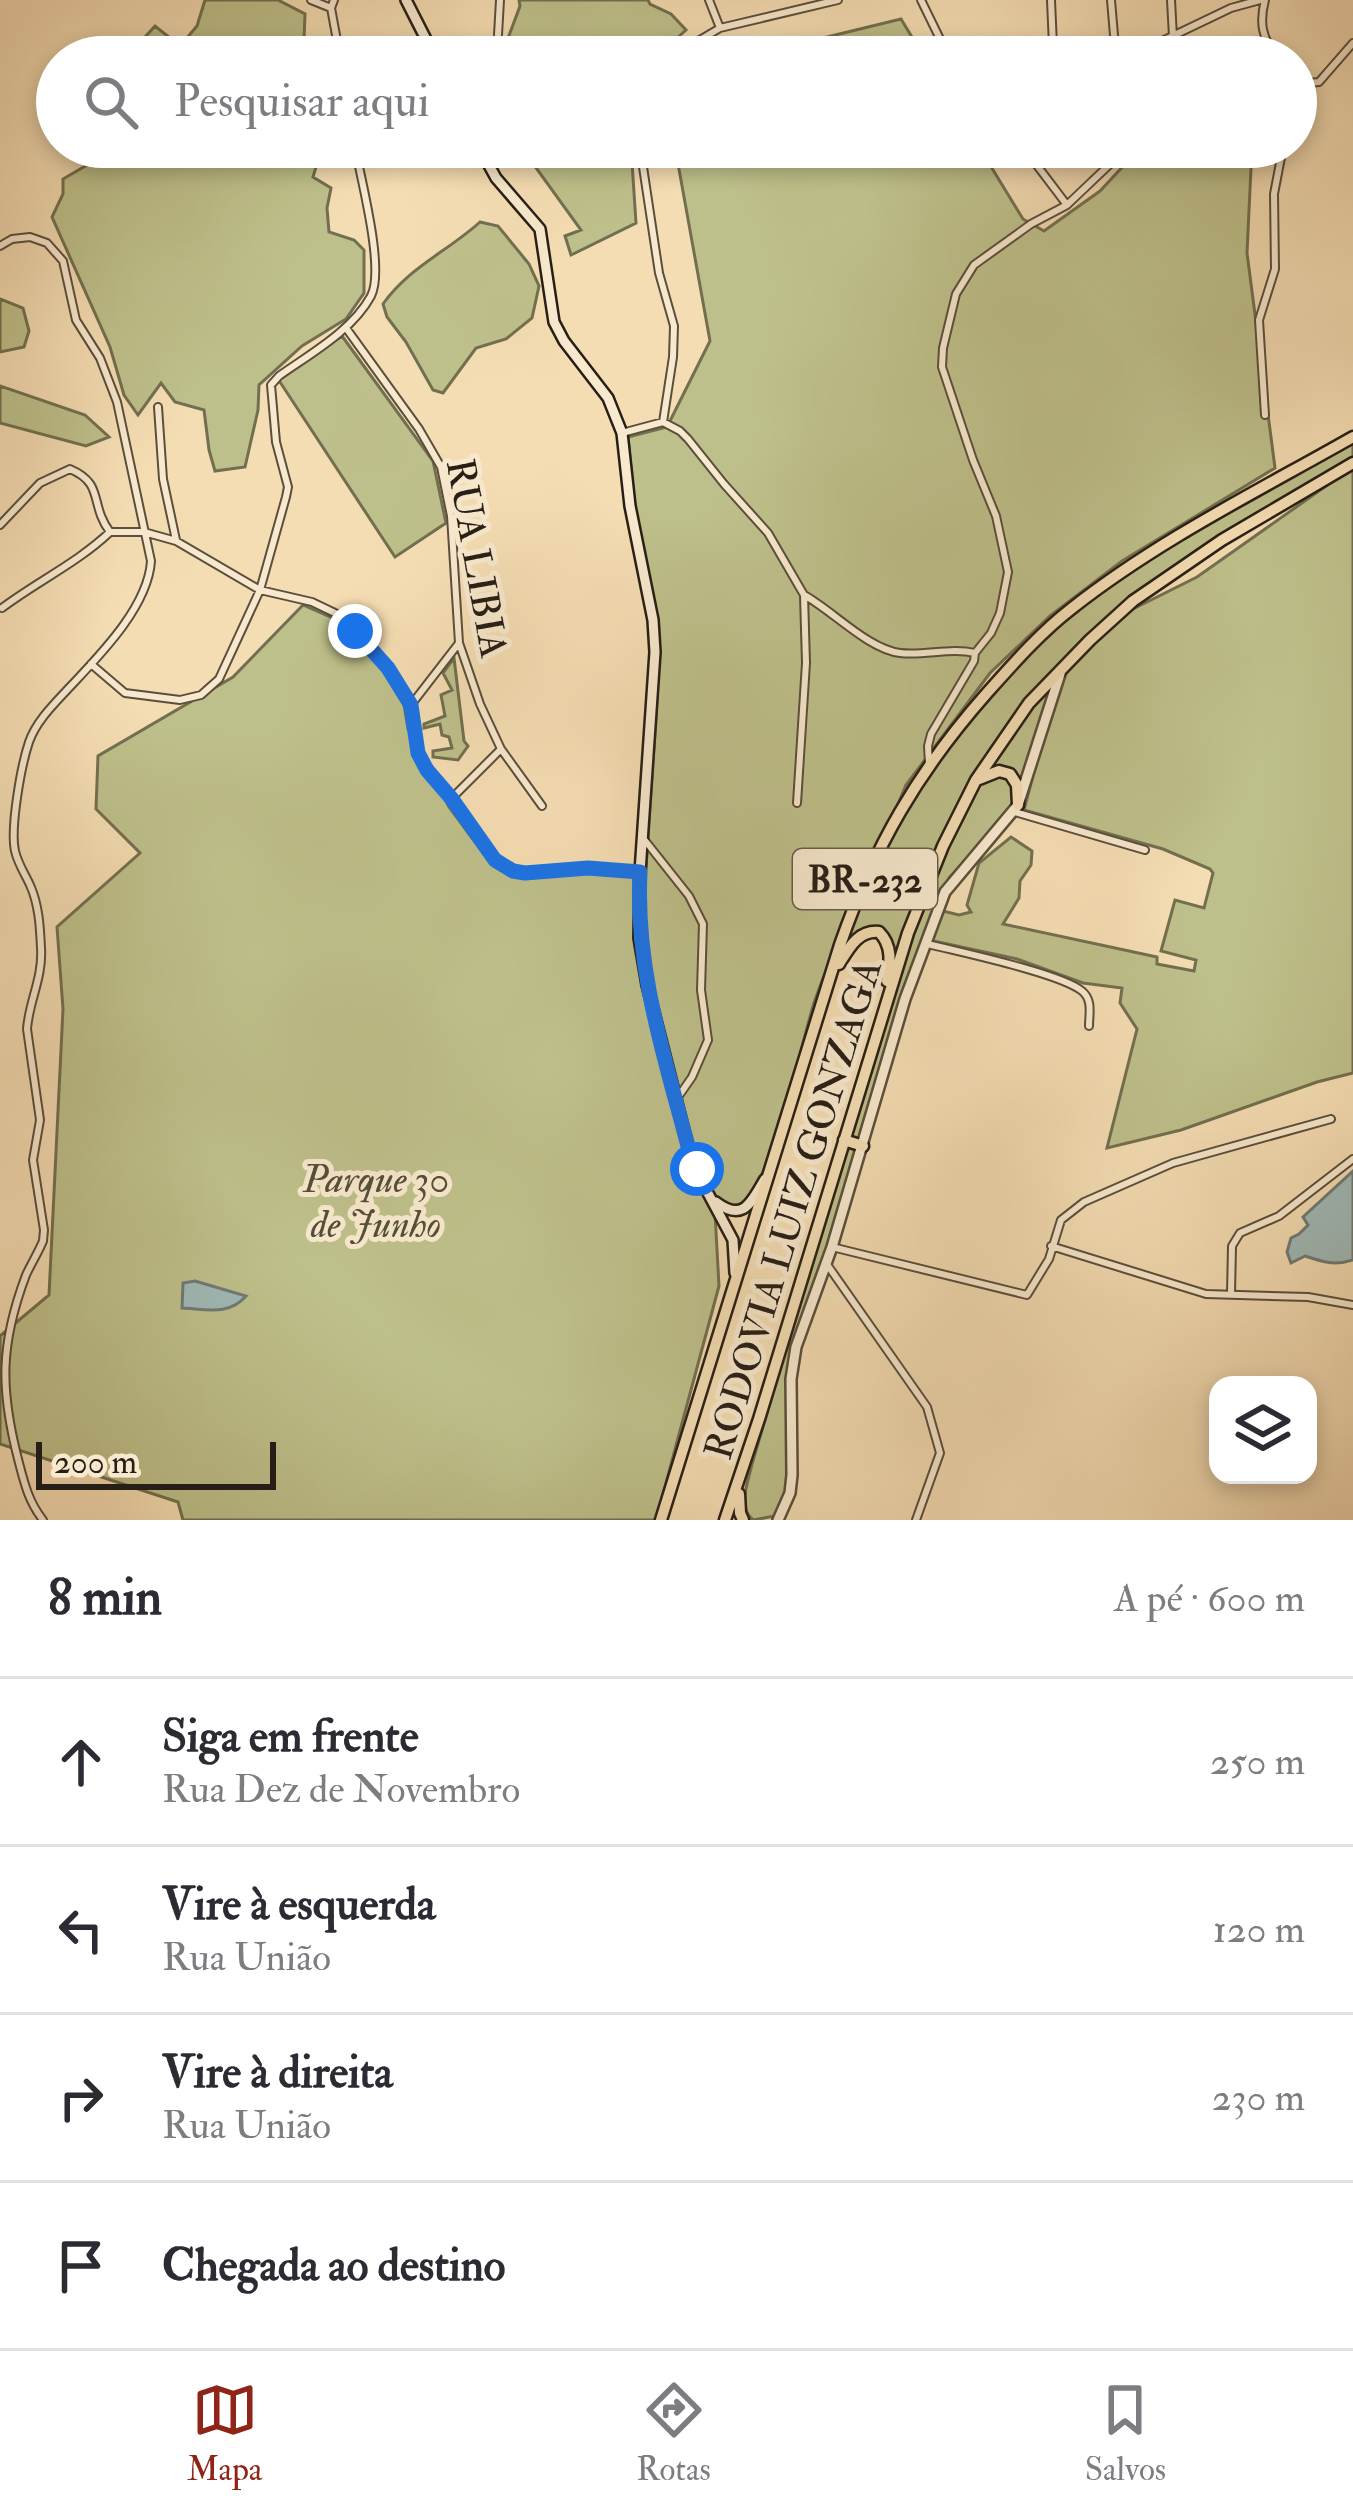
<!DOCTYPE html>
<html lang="pt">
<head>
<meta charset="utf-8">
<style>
	:root { --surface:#fff; --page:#f7f7f7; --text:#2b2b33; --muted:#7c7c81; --line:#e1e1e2; --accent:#8f2418 }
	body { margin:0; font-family:"IM FELL Double Pica",serif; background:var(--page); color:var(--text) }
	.controls { position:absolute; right:36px; bottom:36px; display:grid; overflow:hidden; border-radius:24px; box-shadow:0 6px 18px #0003 }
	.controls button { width:108px; height:108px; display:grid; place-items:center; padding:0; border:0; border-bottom:3px solid var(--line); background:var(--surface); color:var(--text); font:60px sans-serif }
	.scale { position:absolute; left:36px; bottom:30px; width:240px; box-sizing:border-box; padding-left:12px; border:6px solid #271e15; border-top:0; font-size:33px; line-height:42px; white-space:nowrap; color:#271e15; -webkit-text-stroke:9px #f8e9ce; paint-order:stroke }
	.stop { position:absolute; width:36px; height:36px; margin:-27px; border:9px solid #1a73e8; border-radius:50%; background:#fff }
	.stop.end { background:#1a73e8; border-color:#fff; box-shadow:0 3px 12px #0008 }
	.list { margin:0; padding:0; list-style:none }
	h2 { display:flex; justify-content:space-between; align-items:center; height:156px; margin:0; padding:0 48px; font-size:51px }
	h2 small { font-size:39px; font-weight:400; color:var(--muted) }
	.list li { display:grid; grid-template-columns:78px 1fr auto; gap:36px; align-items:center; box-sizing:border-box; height:168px; padding:0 48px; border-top:3px solid var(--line) }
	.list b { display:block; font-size:45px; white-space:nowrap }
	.list p { margin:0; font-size:39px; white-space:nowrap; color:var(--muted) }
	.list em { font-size:39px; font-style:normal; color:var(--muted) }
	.icon { flex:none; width:66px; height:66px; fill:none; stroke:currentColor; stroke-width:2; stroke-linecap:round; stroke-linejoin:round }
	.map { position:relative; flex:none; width:1353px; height:1520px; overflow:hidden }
	.search { position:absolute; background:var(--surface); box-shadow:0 6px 18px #0003; left:36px; right:36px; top:36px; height:132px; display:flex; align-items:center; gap:30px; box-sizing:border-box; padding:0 42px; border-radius:66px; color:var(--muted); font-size:45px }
	.sheet { height:828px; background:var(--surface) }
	nav { display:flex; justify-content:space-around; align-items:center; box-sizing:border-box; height:168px; border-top:3px solid var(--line); background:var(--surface); font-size:33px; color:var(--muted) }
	nav a { display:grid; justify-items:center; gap:6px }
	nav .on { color:var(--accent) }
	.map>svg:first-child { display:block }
	.green { fill:#bec08b; stroke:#726f50; stroke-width:3 }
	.water { fill:#a0b9b7; stroke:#707b76; stroke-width:3 }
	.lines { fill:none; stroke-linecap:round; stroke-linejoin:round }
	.minor-casing { stroke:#5a4e3c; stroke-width:10 }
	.tertiary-casing { stroke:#5a4e3c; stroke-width:14 }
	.secondary-casing { stroke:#271e15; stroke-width:14 }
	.trunk-casing { stroke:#271e15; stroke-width:15 }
	.minor { stroke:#f8e9ce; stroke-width:6 }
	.tertiary { stroke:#f8e9ce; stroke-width:9 }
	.secondary { stroke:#f8e9ce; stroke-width:9 }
	.trunk { stroke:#f5ddb3; stroke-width:10 }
	.route { stroke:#1a73e8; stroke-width:15 }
	.labels { text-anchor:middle; stroke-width:10; stroke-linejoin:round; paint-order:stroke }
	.shield { fill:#f8e9ce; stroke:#665b4c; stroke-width:3 }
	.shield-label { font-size:36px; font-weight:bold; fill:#271e15 }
	.street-label { font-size:39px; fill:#271e15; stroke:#f8e9ce }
	.park-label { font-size:39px; font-style:italic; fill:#544f38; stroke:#f8e9ce }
</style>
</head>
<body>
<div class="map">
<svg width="1353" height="1520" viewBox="0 0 1353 1520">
	<rect width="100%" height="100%" fill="#f5ddb3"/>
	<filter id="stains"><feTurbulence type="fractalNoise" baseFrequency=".00167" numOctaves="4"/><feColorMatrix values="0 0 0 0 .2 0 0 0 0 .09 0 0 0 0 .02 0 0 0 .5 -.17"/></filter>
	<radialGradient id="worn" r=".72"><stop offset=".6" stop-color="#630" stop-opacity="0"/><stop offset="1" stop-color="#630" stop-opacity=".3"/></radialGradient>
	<path class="green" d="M 205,0 L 278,0 L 305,14 L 304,40 L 321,42 L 324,57 L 141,57 L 135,48 L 155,26 L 180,46 L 197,26 Z
		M 519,0 L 648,0 L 650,4 L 671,14 L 686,30 L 665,49 L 660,57 L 501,57 L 520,6 Z
		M 901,19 L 924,57 L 747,57 L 749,56 Z
		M 118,147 L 322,147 L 313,177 L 331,188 L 327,208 L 329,232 L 354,240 L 364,250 L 364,293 L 346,319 L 302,346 L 259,385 L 258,410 L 245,467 L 215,471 L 209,450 L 204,410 L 175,402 L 161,383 L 138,415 L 124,395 L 110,347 L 52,217 L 63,194 L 63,179 Z
		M 521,147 L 631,147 L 636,223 L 571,255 L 565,236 L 581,230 Z
		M 675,147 L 979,147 L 1023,219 L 1044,231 L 1100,191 L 1141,147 L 1252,147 L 1247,253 L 1275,468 L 1122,561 L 1050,616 L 990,673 L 906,785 L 883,839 L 931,755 L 1056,625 L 1095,594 L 1177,539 L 1353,436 L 1353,462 L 1198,554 L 1129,611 L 1197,577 L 1353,467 L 1353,1073 L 1317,1082 L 1181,1130 L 1107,1148 L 1137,1029 L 1120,1003 L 1122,988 L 1083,983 L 1017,959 L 929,940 L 939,910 L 959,915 L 971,912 L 967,905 L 979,863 L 1011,837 L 1032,851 L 1031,865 L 1020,881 L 1019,898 L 1003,924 L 1157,957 L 1157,964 L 1194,971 L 1196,960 L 1161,951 L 1175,900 L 1204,908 L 1213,873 L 1210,869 L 1163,849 L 1024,810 L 1060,672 L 974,780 L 890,981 L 893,962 L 875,928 L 840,953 L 869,872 C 851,915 830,957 815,1000 C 799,1048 778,1168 745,1200 C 733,1212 724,1202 714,1195 L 719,1286 L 656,1520 L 183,1520 L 178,1502 L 0,1444 L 0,1336 L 49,1295 L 63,1009 L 57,927 L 140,853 L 96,809 L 98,756 L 233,677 L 303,605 L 337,620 L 383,670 L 404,705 L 408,729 L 449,807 L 489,861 L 513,875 L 529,878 L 589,872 L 628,875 L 645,883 L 657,702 L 658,622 L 636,521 L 628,437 L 667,427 L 710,341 Z
		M 480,222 L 498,226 L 529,264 L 539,286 L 532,318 L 506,339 L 476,348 L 443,393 L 433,390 L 406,342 L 387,317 L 383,304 C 408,268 448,251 480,222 Z
		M 0,299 L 23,308 L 29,331 L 24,347 L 0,352 Z
		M 342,336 L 433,461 L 446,523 L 395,557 L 278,379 Z
		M 0,386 L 85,415 L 109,437 L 86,446 L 0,423 Z
		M 454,658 L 464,741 L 468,746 L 458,760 L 433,757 L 433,751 L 452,748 L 449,737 L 442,735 L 440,724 L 424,728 L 424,724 L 445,716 L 441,695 L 452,690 L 443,673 Z
		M 1057,678 L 1019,797 L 1012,772 L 980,777 L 1032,702 Z
		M 992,774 L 1010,774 L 1015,806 L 949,878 L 915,960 L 832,1244 L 789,1362 L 791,1474 L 783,1505 L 775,1516 L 753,1520 C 737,1506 748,1483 752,1464 L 910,927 L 978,783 Z"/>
	<path class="water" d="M 1353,1171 L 1353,1260 C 1335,1266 1323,1262 1305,1256 L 1291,1263 L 1287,1252 L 1291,1238 L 1299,1234 L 1308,1225 L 1303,1217 Z
		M 195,1281 L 246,1296 C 229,1316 206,1309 182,1308 L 183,1283 Z"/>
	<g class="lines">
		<g class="minor-casing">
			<path id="minor" d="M 311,0 L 331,8
				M 334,0 L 331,8 L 340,57
				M 709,0 L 720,28
				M 921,0 L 940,39 L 952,57
				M 1051,0 L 1053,46 L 1055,51 L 1061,52 L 1160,42 L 1231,8 L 1260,0
				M 1111,0 L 1115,47
				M 1171,0 L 1173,37
				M 1265,0 C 1259,23 1262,38 1277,57
				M 498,35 L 500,0
				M 671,57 L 720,28 L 838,0
				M 1296,78 L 1308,83 L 1319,82 L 1353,43
				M 1296,82 L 1299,98 L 1296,106
				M 640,147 L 659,273 L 674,326 L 673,357 L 663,422 L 680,431 L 688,439 L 724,484 L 768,533 L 804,595 L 806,663 L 797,803
				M 1023,147 L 1067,205
				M 0,246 L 12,239 L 30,237 L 47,243 L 63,261 L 76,320 L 100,358 L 117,402 L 151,561 C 148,608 97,658 67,690 C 52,706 36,722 29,742 C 21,766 10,828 15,851 C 18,864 25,874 30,885 C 39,905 40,927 41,948 C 43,978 29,1001 27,1029 L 40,1120 L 33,1160 L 44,1230 L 43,1241 C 38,1253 31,1264 26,1275 C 0,1344 0,1389 18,1459 C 24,1482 28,1501 43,1520
				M 346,328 L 419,429 L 441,467 L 451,516 L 459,643 L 480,704 L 501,749 L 542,806
				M 158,407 L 163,479 L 176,540
				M 1265,415 L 1259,320 L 1275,269 L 1274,194 L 1283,147
				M 622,433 L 663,422
				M 0,525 L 40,483 L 70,469 C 105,484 89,504 110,532
				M 804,595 C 833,611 868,649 900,653 C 925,656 951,647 975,653 L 974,661 L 931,734 L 928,746 L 929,764
				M 2,608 C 38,581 77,563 110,532 L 144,532 L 176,541 L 260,590 L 312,602 L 337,614 L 388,668 L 403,689 L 411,705 L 419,753 L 427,769 L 451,799 L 495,860 C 522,882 558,868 590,868 C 607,868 623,870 640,872
				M 975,653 L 991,633 L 1000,613 L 1008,572 L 996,516 L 973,460 L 942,367 L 943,348 L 956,294 L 974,265 L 1031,224 L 1067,205 L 1128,147
				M 91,664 L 125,693 L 180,700 L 201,695 L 219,679 L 260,590 L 286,497 L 288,487 L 276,442 L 271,385 L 279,376 C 310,354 352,331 371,296 C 385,269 361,180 355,147
				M 411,705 L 459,643
				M 451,799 L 500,750
				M 1015,812 L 1145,850
				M 643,838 L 689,896 L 703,924 L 701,990 L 708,1040 L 692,1077 L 676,1100
				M 928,944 C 959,952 1060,973 1082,991 C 1093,1000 1089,1014 1089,1026
				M 1051,1246 L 1206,1294 L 1308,1297 L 1353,1305
				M 832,1247 L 1027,1295 L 1049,1259 L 1061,1220 L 1084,1202 L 1173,1163 L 1331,1119
				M 826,1263 L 927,1407 L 940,1453 L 916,1520
				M 1231,1294 L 1232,1246 L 1240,1233 L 1279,1216 L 1353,1159"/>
		</g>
		<g class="tertiary-casing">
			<path id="tertiary" d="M 778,1520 L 790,1493 L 792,1475 L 791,1379 L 796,1347 L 832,1247 L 905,999 L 945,892 L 1018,805 L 1060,674"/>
		</g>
		<g class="secondary-casing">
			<path id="secondary" d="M 406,0 L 435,57
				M 479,147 L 496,178 L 540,229 L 554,322 L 564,341 L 608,398 L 622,433 L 630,506 L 653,620 L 655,652 L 640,872 L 639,938 L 647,985 L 688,1146 L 702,1182 L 733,1240 L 735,1273
				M 716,1202 C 744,1223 751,1202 765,1179"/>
		</g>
		<g class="trunk-casing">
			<path id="trunk" d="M 979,779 L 999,771 L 1010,774 L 1017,785 L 1018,805
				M 839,964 C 849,948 858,930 879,932 C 893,946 890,963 887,981
				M 844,1140 L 863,1146
				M 739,1494 L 740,1513 L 743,1520
				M 661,1520 L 840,945 C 874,847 918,771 987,693 C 1013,664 1040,633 1071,609 C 1157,541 1258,491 1353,437
				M 725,1520 L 759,1419 L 908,933 L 943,846 L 976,780 L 1029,703 L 1090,640 L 1133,601 L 1222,540 L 1353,463"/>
		</g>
		<use href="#minor" class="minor"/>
		<use href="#tertiary" class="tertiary"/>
		<use href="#secondary" class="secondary"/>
		<use href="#trunk" class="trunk"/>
	</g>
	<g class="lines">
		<path class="route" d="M 355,631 L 388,668 L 411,705 L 418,753 L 427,770 L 452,799 L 495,860 L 513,871 L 525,873 L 588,868 L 640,872 C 635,968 664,1055 688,1146 L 697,1169"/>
	</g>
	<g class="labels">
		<rect class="shield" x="793" y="849" width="144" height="60" rx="9"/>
		<g class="shield-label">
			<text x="865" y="892">BR-232</text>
		</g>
		<g class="street-label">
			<text transform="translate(478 558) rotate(80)" y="14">RUA LIBIA</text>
			<text transform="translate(792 1209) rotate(-73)" y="14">RODOVIA LUIZ GONZAGA</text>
		</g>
		<g class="park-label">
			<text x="376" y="1192">Parque 30<tspan x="376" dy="45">de Junho</tspan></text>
		</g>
	</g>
	<rect width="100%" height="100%" filter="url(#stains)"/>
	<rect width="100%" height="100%" fill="url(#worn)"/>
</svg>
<div class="controls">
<button><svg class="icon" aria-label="layers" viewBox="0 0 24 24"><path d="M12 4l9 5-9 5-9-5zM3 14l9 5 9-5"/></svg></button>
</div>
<div class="scale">200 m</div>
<div class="stop" style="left:697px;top:1169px"></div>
<div class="stop end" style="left:355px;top:631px"></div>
<div class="search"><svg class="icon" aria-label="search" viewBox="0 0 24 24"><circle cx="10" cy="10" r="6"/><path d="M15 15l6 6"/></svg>Pesquisar aqui</div>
</div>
<section class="sheet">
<h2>8 min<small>A pé · 600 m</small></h2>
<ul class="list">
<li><svg class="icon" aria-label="ahead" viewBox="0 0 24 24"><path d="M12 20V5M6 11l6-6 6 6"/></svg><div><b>Siga em frente</b><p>Rua Dez de Novembro</p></div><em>250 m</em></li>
<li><svg class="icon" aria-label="left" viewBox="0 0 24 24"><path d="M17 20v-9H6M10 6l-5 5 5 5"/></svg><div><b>Vire à esquerda</b><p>Rua União</p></div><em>120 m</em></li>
<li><svg class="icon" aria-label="right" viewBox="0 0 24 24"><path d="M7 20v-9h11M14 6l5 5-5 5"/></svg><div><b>Vire à direita</b><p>Rua União</p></div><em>230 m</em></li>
<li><svg class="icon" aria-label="arrive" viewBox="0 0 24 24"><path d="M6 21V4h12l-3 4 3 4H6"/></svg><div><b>Chegada ao destino</b></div></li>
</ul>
</section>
<nav>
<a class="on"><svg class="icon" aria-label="map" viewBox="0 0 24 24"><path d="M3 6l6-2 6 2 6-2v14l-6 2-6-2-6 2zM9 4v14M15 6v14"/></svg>Mapa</a>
<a><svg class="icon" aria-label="directions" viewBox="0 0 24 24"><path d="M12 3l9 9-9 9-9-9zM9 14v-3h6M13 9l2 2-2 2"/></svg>Rotas</a>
<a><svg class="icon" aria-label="saved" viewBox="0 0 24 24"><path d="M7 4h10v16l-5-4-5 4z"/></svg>Salvos</a>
</nav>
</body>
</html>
